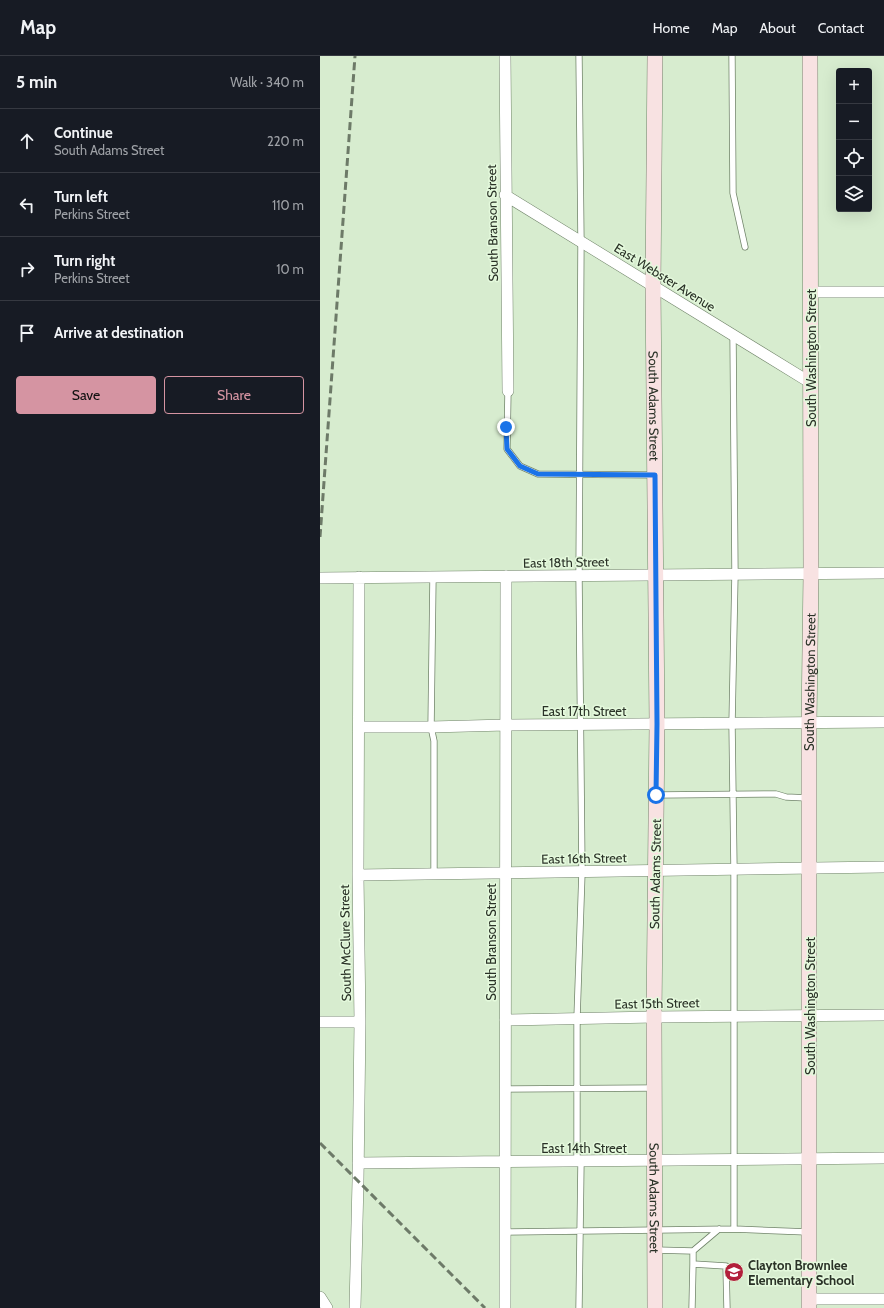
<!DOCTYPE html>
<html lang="en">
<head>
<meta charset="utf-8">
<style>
	:root { --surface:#171b24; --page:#20242c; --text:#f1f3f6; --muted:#9ea1a6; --line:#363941; --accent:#d594a2 }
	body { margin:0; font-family:Cabin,sans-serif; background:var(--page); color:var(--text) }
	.controls { position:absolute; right:12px; top:12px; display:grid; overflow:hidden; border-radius:4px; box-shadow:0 4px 16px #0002 }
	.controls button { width:36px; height:36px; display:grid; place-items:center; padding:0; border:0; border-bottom:1px solid var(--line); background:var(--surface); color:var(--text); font:20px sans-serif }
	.stop { position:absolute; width:12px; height:12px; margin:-9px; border:3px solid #1a73e8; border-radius:50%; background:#fff }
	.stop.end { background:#1a73e8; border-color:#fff; box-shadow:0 1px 4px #0008 }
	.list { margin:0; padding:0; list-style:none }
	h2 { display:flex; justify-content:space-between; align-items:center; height:52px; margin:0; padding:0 16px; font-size:17px }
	h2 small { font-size:13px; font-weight:400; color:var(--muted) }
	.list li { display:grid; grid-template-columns:26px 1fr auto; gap:12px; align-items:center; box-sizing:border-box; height:64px; padding:0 16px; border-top:1px solid var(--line) }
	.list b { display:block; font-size:15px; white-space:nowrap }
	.list p { margin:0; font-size:13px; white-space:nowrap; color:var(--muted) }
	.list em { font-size:13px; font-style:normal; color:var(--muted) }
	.actions { display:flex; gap:8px; padding:12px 16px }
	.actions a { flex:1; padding:9px 0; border:1px solid var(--accent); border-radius:4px; text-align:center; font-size:14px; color:var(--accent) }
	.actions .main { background:var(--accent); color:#111 }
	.icon { flex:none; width:22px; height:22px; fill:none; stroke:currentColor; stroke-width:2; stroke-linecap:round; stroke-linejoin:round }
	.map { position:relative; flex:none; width:564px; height:1252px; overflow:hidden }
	header { display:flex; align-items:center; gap:24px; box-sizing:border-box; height:56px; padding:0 20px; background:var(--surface); border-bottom:1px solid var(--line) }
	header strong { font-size:19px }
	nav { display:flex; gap:22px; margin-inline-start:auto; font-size:14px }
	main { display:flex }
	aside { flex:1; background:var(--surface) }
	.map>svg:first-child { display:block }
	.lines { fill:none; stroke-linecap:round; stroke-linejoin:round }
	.service-casing { stroke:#71846a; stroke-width:7 }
	.minor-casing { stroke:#71846a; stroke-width:12 }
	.secondary-casing { stroke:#71846a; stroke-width:16 }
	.service { stroke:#fff; stroke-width:5.5 }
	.minor { stroke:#fff; stroke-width:11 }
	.secondary { stroke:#f8e2e2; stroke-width:15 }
	.rail { stroke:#6d7a68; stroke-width:3; stroke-dasharray:8 4; stroke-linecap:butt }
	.route { stroke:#1a73e8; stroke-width:5 }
	.labels { text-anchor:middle; stroke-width:3; stroke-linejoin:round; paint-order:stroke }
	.street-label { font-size:13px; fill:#2a3227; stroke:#e4f9dc }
	.poi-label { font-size:13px; font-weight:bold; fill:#2a3227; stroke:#e4f9dc; text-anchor:start }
</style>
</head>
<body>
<header>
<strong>Map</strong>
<nav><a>Home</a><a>Map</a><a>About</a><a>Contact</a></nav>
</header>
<main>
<aside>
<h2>5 min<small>Walk · 340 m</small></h2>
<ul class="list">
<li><svg class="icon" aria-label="ahead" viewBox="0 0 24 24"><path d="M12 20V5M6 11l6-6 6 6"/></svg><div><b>Continue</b><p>South Adams Street</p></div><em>220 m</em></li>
<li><svg class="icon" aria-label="left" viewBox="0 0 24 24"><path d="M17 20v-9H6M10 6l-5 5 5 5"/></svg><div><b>Turn left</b><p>Perkins Street</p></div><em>110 m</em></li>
<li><svg class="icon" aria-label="right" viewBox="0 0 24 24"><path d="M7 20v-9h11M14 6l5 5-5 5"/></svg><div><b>Turn right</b><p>Perkins Street</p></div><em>10 m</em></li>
<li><svg class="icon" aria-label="arrive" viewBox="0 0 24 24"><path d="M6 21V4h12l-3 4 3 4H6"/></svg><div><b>Arrive at destination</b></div></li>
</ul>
<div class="actions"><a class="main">Save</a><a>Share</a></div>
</aside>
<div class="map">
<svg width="564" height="1252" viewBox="0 0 564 1252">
	<rect width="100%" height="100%" fill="#d7eccf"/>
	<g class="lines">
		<g class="service-casing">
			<path id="service" d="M 412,0 L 413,137 L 425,191
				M 413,280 L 415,518 L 412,668 L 414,813 L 414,1173
				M 188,335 L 187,393 L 200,410 L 218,418 L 334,419
				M 113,521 L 111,671 L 114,685 L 114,818
				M 337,739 L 456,738 L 466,741 L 488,742
				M 185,1033 L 334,1032
				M 257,1105 L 257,962 L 262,816 L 259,520 L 261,185 L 259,0
				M 185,1176 L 414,1173 L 488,1176
				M 335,1194 L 373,1195 L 399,1173
				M 373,1195 L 373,1208
				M 259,1252 L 261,1106
				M 372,1252 L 373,1208 L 406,1210 L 407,1252"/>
		</g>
		<g class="minor-casing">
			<path id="minor" d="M 185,0 L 188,335
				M 185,139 L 491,327
				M 492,236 L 564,236
				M 0,522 L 564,517
				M 39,671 L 111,671 L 186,669 L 564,666
				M 38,819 L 564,811
				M 185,964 L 334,961 L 564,959
				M 0,966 L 40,966
				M 38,1107 L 564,1102
				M 0,1241 L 7,1252
				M 489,1243 L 564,1243
				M 35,1252 L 38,1125 L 40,966 L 38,819 L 39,521
				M 185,1252 L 186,520"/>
		</g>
		<g class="secondary-casing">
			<g id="secondary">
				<path id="s1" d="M 335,0 L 333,230 L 337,668 L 334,961 L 335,1252"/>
				<path id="s2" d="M 489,1252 L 489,667 L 491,518 L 490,0"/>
			</g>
		</g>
		<use href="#service" class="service"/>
		<use href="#minor" class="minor"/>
		<use href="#secondary" class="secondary"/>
		<path class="rail" d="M 0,481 L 35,0
			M 0,1087 L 165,1252"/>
	</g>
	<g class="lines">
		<path class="route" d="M 186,371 L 187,393 L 200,410 L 218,418 L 335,419 L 337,668 L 336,739"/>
	</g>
	<defs>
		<g id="school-disc" transform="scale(1)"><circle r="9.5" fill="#b21f3b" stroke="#e4f9dc"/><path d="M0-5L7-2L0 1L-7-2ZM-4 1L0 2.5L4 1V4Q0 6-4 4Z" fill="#fff"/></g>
	</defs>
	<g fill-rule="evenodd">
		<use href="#school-disc" x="414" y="1216"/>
	</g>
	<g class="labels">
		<g class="street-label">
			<text transform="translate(172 167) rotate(-91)" y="5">South Branson Street</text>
			<text transform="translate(345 221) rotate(32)" y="5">East Webster Avenue</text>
			<text transform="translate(491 302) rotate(-90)" y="5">South Washington Street</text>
			<text dy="5" stroke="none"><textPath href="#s1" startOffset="350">South Adams Street</textPath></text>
			<text transform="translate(246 506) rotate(-1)" y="5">East 18th Street</text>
			<text dy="5" stroke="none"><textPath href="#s2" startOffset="626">South Washington Street</textPath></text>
			<text x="264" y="660">East 17th Street</text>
			<text transform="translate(264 802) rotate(-1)" y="5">East 16th Street</text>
			<text transform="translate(335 818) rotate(-89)" y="5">South Adams Street</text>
			<text transform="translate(171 886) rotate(-90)" y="5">South Branson Street</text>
			<text transform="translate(25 887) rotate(-91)" y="5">South McClure Street</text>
			<text transform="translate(337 947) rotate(-1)" y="5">East 15th Street</text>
			<text transform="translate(490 950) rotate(-90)" y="5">South Washington Street</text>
			<text x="264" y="1097">East 14th Street</text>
			<text dy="5" stroke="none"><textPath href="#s1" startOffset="1142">South Adams Street</textPath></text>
		</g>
		<g class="poi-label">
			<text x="428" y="1214">Clayton Brownlee<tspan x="428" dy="15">Elementary School</tspan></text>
		</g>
	</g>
</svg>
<div class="controls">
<button>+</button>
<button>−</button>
<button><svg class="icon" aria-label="locate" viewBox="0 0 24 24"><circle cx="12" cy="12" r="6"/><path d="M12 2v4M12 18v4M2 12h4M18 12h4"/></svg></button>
<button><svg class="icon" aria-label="layers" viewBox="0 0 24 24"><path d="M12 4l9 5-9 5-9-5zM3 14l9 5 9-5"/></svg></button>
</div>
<div class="stop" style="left:336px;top:739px"></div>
<div class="stop end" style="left:186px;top:371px"></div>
</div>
</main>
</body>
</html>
